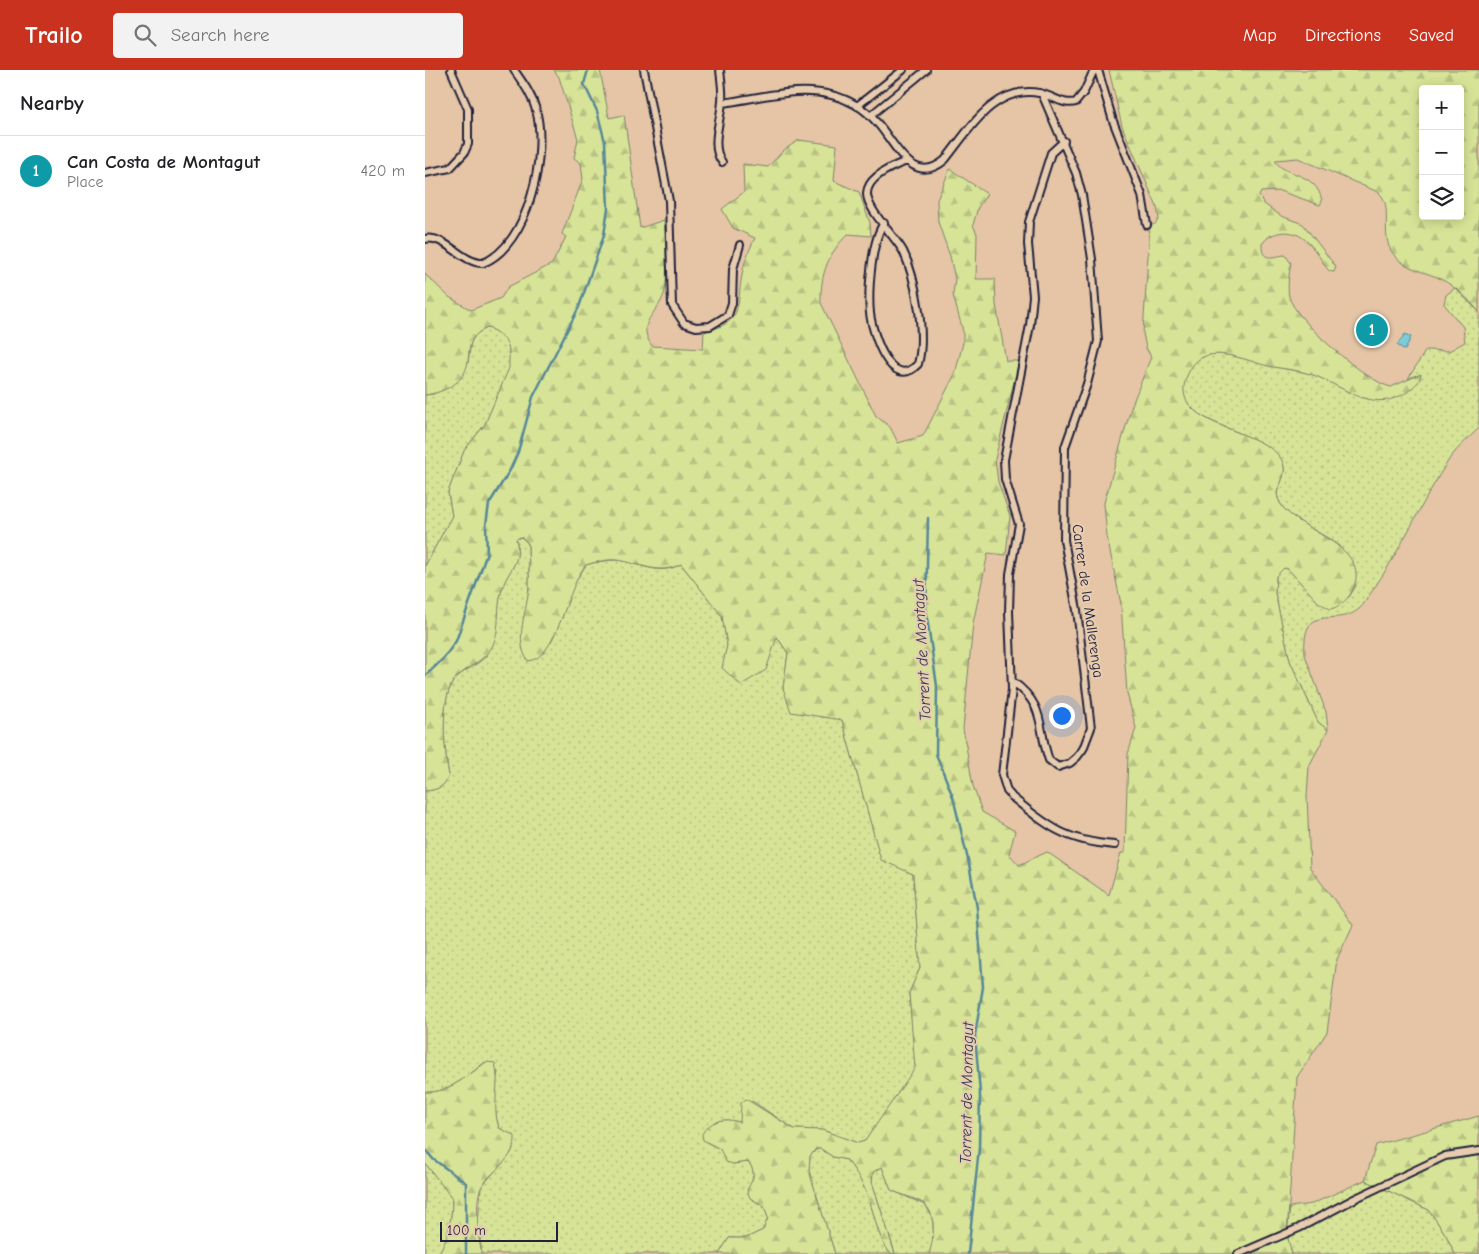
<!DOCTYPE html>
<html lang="en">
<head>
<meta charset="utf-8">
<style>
	:root { --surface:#fff; --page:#f2f2f2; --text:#202124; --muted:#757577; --line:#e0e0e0; --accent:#c8321e }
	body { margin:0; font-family:"Comic Neue",sans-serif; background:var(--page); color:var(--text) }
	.controls { position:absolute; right:15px; top:15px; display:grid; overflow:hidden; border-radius:5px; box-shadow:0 2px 12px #0003 }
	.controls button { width:45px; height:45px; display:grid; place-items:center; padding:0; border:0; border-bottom:1px solid var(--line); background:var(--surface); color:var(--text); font:25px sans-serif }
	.scale { position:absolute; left:15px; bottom:12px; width:118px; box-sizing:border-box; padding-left:5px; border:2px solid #22223b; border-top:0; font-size:14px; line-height:18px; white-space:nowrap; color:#22223b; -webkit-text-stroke:4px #e7ccaf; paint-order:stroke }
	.you { position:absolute; left:636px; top:645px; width:18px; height:18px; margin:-12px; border:4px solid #fff; border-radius:50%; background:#1a73e8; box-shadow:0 0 0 8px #1a73e833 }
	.badge { display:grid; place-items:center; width:32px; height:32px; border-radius:50%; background:var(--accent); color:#fff; font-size:16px; font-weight:700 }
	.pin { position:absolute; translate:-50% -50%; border:2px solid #fff; box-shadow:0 1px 5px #0006 }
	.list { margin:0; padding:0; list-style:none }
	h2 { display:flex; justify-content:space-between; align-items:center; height:65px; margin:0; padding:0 20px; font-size:21px }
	h2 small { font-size:16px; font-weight:400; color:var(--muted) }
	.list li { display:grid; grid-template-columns:32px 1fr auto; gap:15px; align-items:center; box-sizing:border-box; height:70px; padding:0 20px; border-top:1px solid var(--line) }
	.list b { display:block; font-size:19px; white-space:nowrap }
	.list p { margin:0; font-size:16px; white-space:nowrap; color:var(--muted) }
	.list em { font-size:16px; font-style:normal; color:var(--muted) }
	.icon { flex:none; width:28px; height:28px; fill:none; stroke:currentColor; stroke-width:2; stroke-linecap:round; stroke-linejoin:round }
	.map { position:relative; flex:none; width:1054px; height:1184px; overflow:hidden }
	header { display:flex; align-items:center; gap:30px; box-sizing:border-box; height:70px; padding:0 25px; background:var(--accent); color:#fff }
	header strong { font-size:24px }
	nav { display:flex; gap:28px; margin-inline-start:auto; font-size:18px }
	.search { width:350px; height:45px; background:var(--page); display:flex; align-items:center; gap:12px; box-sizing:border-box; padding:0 18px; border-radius:5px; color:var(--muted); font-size:19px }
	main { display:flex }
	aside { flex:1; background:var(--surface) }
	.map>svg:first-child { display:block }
	.grass { fill:url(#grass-dots); stroke:#7c8369 }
	.forest { fill:url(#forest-firs); stroke:#7c8369; fill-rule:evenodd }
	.water { fill:#7bcbd6; stroke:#578798 }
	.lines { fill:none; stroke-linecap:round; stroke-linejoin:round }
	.stream { stroke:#578798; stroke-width:2.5 }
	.minor-casing { stroke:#22223b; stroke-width:10 }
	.minor { stroke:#e7ccaf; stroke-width:6 }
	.labels { text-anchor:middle; stroke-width:4; stroke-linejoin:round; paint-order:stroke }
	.street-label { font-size:15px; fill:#22223b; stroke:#e7ccaf }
	.water-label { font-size:16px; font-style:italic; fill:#2f3b52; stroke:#e7ccaf }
</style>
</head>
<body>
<header>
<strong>Trailo</strong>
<div class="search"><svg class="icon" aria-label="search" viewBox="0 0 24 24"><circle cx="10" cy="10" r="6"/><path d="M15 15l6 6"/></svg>Search here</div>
<nav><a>Map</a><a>Directions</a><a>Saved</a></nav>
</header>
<main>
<aside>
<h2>Nearby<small></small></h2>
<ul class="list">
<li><span class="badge" style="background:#0f9aa8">1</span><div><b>Can Costa de Montagut</b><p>Place</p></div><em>420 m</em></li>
</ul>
</aside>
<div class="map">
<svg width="1054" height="1184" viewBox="0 0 1054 1184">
	<defs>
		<pattern id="grass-dots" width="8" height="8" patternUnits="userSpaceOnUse" patternTransform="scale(1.25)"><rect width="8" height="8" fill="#d7e497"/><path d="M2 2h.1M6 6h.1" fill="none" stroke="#b8c383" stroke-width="1.8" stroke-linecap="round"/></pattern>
		<pattern id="forest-firs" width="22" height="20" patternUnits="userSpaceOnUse" patternTransform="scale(1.25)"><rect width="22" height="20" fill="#d7e497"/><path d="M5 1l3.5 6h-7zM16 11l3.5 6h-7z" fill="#b8c383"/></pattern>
	</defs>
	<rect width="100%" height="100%" fill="#e5c5a6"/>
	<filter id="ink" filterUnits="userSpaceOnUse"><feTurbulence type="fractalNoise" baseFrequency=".02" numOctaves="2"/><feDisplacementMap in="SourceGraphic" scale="10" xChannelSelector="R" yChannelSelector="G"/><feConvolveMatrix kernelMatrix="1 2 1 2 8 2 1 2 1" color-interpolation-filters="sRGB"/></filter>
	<g filter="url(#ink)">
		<path class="grass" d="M 1030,218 L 1054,242 L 1054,358 C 1045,367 1033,377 1025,388 C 996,432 976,481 945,524 C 942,528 939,535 934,539 C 910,559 876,529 880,585 L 901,642 L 903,660 L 893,652 L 865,591 L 850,523 L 851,506 L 859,498 L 863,499 L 887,525 L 924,527 L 931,516 C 927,505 923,484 914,476 C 899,462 852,447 852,422 C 855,414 860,406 859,397 C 854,363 761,358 758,322 C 757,315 762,306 764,300 C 777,271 820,290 841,295 C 856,299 871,300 886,304 C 915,314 938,338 971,327 C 980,324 986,313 991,305 L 983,309 L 1001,280 L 1024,281 L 1040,272 L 1038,257 L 1019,234 L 1021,225 Z
			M 64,257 L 80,269 L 84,279 L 85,298 L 60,354 L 39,381 L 23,422 L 27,446 L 0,496 L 0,325 L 9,324 L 43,293 L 46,272 L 51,264 Z
			M 96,467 L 103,473 C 103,488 105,502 104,517 C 103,538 95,558 98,580 L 119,583 L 138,545 L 147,517 L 161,495 C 170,492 183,490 192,490 C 215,493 234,507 256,494 L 297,546 L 302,575 L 298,598 L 316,615 L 351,566 L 363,583 L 358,618 L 417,650 L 456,789 L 488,804 L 495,898 L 484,923 L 491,998 L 440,1071 L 433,1073 L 397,1060 L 369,1059 L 327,1031 L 316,1052 L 302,1050 L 289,1052 L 283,1073 L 295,1079 L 308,1094 L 324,1092 C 332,1104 327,1115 325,1128 L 339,1136 L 343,1148 L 338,1160 L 321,1168 L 304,1168 L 294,1184 L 57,1184 L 53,1154 L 56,1117 L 86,1083 L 82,1062 L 74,1058 C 68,1040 69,1021 73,1002 L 60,992 C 44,1005 22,1024 0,1022 L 0,721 C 12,720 20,717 24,705 C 19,682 14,625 31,608 C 40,599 58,593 64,582 C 76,560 70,540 77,519 C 83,499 97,494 91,469 Z
			M 392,1079 L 396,1079 L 408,1087 L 422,1090 C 434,1105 442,1121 447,1139 C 452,1155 454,1169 465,1183 L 470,1183 L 447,1112 L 448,1102 L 457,1097 L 466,1120 L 500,1135 C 511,1149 510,1168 504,1184 L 410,1184 L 384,1101 L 385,1086 Z
			M 0,1093 L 27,1128 C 27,1148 24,1168 13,1184 L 0,1184 Z
			M 940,1110 L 1004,1140 L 1021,1165 L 1030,1184 L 866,1184 L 862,1165 L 865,1137 L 887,1134 Z"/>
		<path class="forest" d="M 129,0 L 175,0 L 184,48 L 199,45 L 215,158 L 239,150 C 240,166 244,210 239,224 C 233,244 210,252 227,276 L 278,279 L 279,262 C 319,252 311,238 317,205 C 319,192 324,180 330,168 L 308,158 L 297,139 L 319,122 L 318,94 L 343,97 L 359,80 L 374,70 L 412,75 L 409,111 L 434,122 L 445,153 L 446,166 L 423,164 C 403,183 395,205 396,233 L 451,346 L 465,357 L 473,373 L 498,366 L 530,304 L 538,273 L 538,261 L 528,225 L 530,209 L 525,186 L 513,152 L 512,130 L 525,99 L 562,124 L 553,137 L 548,155 L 552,164 L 551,209 L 570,209 L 571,235 L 581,291 L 594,291 L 570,389 L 573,412 L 585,446 L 581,485 L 563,483 L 548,553 L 538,659 L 548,716 L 557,742 L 590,761 L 584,784 L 594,795 L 622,782 L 684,825 L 696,783 L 700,783 L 703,684 L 711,658 L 702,623 L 696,534 L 682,467 L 679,433 L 707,335 L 726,287 L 721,278 L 718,263 L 725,156 L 730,154 L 734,149 L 732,137 L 697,56 L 684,0 L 1054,0 L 1054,242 C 1044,229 1031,217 1016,209 C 1002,202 980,199 969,185 C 953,166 970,135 953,122 L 873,88 L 850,90 C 857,107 891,100 897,131 L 895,135 L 855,121 L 836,122 L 834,126 L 839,134 L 856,146 L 878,154 L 911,197 L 909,202 L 904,201 C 891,183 880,157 853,163 C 846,165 841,168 837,174 C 836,193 849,186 860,185 L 866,193 C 864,203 862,217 864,227 C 870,250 943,313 966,317 L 996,304 C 996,311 991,314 986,319 C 950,347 921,317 888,305 C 874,300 858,299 843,296 C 821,291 782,271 766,298 C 728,361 854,356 859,397 C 860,407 855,413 852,422 C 852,460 955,470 926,523 C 922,530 913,538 905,539 L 893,532 L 863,499 L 859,498 L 851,506 L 850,523 L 865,591 L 893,652 L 903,660 L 884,696 L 882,725 L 885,798 L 928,855 L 912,889 L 902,962 L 872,1007 L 862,1165 L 867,1184 L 504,1184 C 509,1169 513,1141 496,1132 C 487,1127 476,1125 466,1120 L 457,1097 L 448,1102 L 447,1112 L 470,1184 L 465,1183 C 454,1169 452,1155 447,1139 C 442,1121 434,1105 422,1090 L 408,1087 L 396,1079 L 391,1079 L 385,1086 L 384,1101 L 410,1184 L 294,1184 L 304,1168 L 321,1168 L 338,1160 L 343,1148 L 339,1136 L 325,1128 L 322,1120 C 328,1109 332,1103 323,1092 L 308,1094 L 301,1092 L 295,1079 L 278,1070 L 277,1064 C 282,1055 292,1049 303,1050 C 308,1050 310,1052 315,1052 L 316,1033 L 321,1029 L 369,1059 L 397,1060 L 433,1073 L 440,1071 L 490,998 L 484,923 L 495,898 L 488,804 L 456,790 L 417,650 L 366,642 L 358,618 L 363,583 L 352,567 L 341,600 L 316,615 L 297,598 L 302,575 L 297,546 L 256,494 C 234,506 215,493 192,490 C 182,489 170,492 161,495 C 142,515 133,589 103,591 C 88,569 103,540 104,516 C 105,501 103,487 103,473 L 96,467 L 91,469 C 97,494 83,499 77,519 C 71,537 76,557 68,575 C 60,591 43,596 31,608 C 14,625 19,682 24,705 C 20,717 12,720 0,721 L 0,496 L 27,446 L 23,422 L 39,381 L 60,354 L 84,298 L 84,279 L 80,269 L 64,257 C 60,259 54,261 51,265 C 44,271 44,282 43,291 C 40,313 20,322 0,325 L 0,204 L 24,227 L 46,240 L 76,228 L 83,217 L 127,194 L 141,167 L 137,164 L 158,109 L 156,93 L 149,88 L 153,69 L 134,7 ZM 998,19 L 1035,19 L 1035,146 L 998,146 Z
			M 61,992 L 70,993 C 76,1013 66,1034 74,1058 L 90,1066 C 91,1089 69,1098 57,1116 C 49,1128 53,1169 57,1184 L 13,1184 C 24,1168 27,1148 27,1128 L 0,1093 L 0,1022 C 22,1024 44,1005 61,992 Z
			M 1054,1046 L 1054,1184 L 1030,1184 L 1021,1165 L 1004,1140 L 940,1110 L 951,1075 Z"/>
		<path class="water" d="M 980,264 L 986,267 L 980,280 L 972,275 Z"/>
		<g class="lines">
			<path class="stream" d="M 503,448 L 501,541 L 512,616 L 511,684 L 528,727 L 544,794 L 552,838 L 558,917 L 550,965 L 555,1023 L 554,1078 L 543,1184
				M 0,606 L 19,588 L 31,571 L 62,483 L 61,455 L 64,434 L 85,400 L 93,382 L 108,327 L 154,237 L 179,165 L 183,138 L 180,72 L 172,41 L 159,14 L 163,0
				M 0,1079 L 8,1089 L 41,1113 L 41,1184"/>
			<g class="minor-casing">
				<path id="minor" d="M 219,0 L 244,131 L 247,235 L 259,253 L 271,257 L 285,256 L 303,245 L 307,233 L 308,199 L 315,175
					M 295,0 C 296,10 298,21 297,31 C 296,50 285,76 297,92
					M 673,0 L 688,51 L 717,125 L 722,155
					M 297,33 C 343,27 388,10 431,35 C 440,40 448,48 454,55 C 471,75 488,117 520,90 C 544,60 569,15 614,23 C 626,25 639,36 651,32 L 659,22 L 669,0
					M 432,36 L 478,0
					M 445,46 L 501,0
					M 639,71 L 626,83 L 604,152 L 603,174 L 608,226 L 605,255 L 579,390 L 580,409 L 594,454 L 585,504 L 584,542 L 587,619 L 577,705 L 582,721 L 587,727 C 625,758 641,771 690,775
					M 0,103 L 25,98 L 39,83 L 43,74 L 43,39 L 26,0
					M 459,153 C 446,171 443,222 445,243 C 447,262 466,323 493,294 C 501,265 491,208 478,181 C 470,166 441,139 442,123 C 443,106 468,96 482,91
					M 0,169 C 21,165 36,193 58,193 C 104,175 123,83 111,40 C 107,25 98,13 89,0
					M 587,611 C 622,636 612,657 624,690 L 633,697 L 645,693 L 652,687 L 658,679 L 666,658 L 652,540 L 639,470 L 640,377 L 662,314 L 673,271 L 667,189 L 657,125 L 651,103 L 617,24
					M 813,1184 L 874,1158 L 929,1129 L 1020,1086 L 1054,1081"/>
			</g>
			<use href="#minor" class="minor"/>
		</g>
	</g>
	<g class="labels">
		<g class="street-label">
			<text transform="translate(663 531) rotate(82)" y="5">Carrer de la Mallerenga</text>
		</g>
		<g class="water-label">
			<text transform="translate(496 580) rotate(-93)" y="6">Torrent de Montagut</text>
			<text transform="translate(541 1023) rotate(-89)" y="6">Torrent de Montagut</text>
		</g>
	</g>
</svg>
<div class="controls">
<button>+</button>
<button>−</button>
<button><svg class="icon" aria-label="layers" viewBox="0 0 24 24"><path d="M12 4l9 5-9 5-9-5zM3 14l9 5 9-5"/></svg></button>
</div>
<div class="scale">100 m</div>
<div class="you"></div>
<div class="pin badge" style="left:947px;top:260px;background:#0f9aa8">1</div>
</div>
</main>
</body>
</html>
